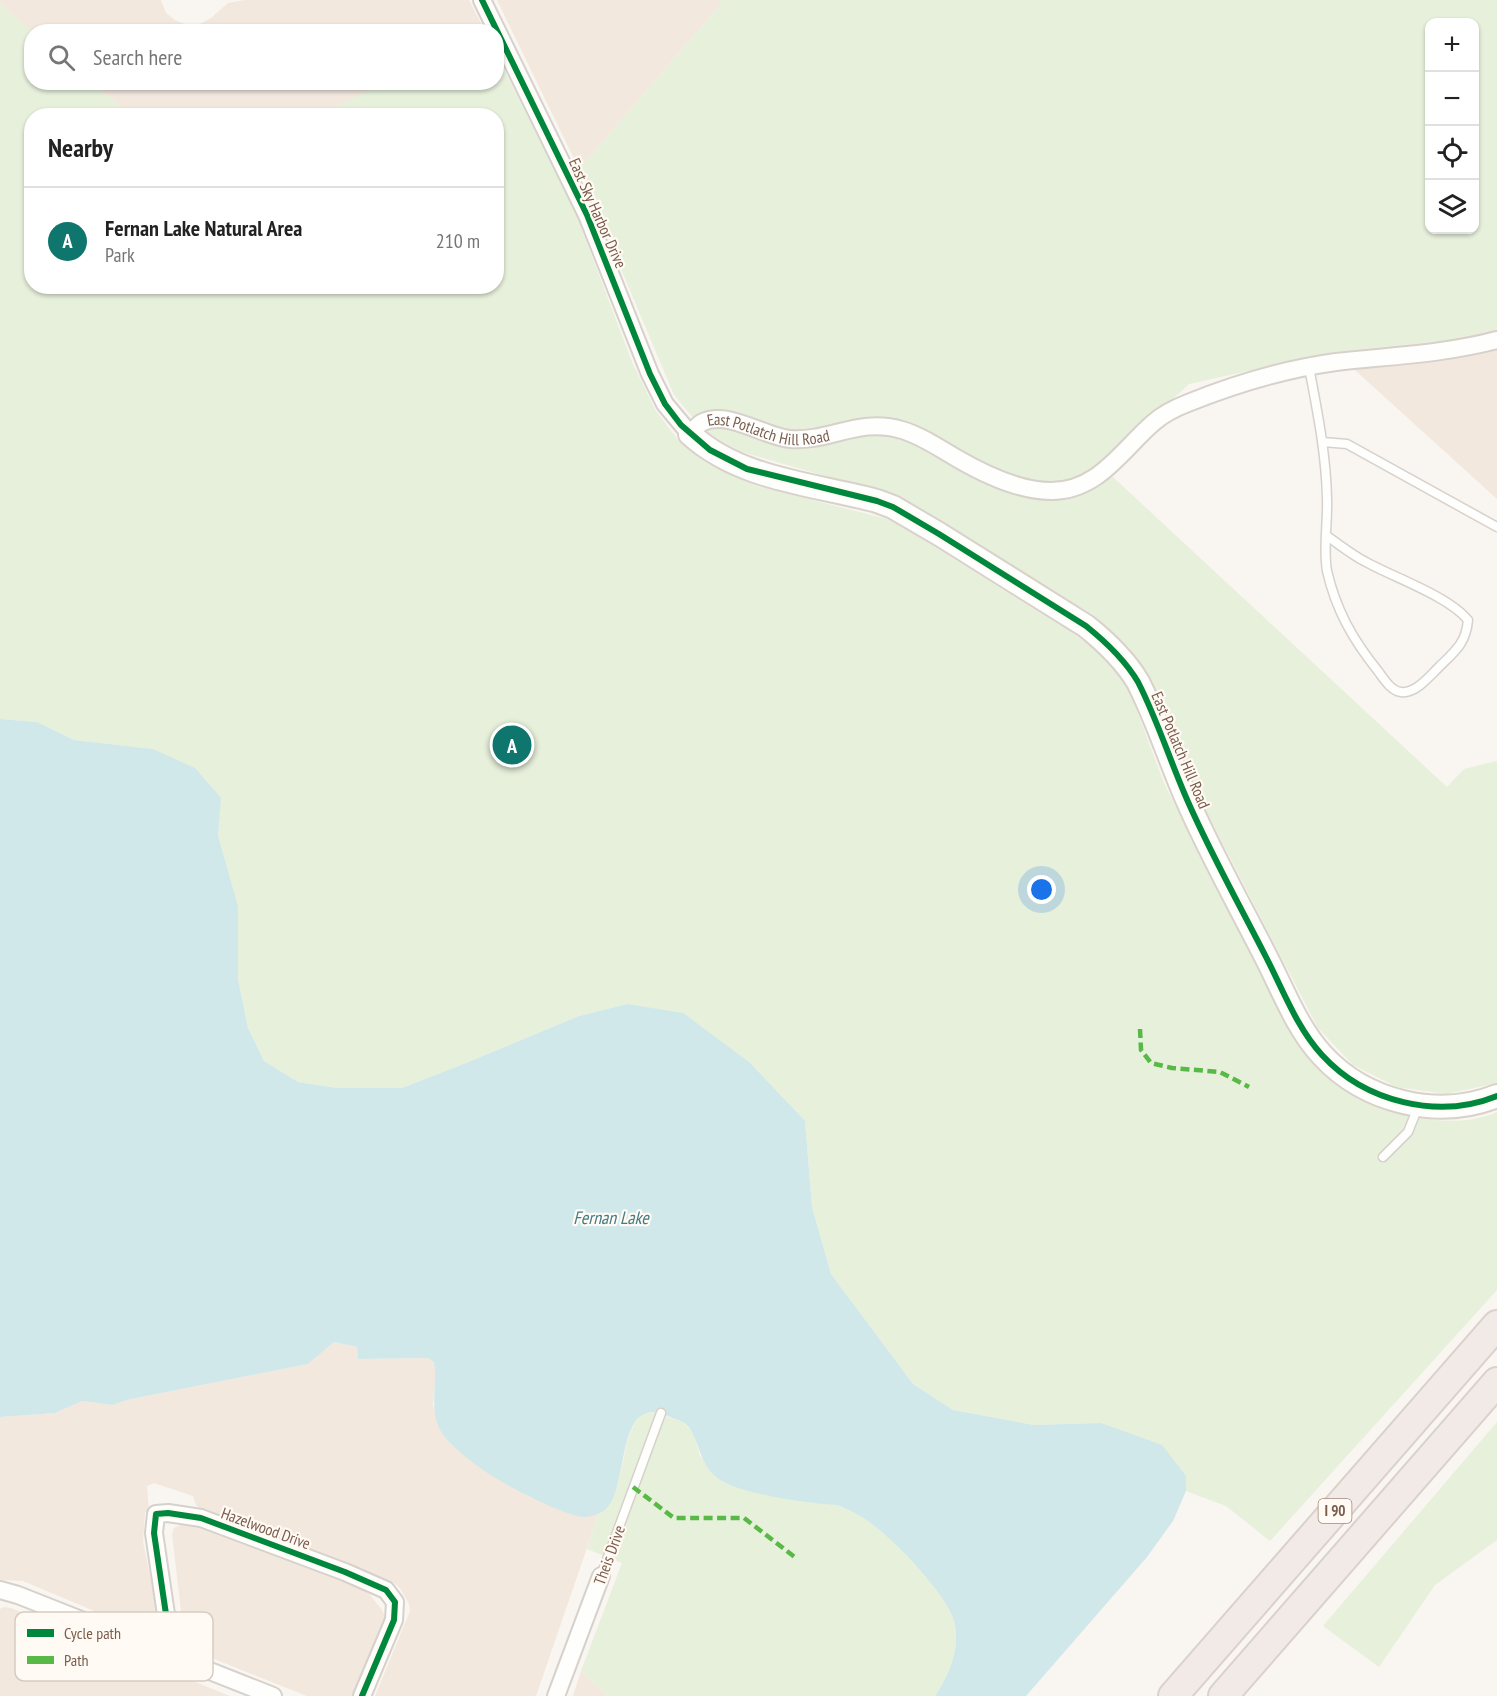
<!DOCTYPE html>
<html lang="en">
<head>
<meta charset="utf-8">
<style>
	:root { --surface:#fff; --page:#f6f6f6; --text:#222; --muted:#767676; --line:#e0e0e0; --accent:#0f766e }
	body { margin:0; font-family:"PT Sans Narrow",sans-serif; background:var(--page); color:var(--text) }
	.controls { position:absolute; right:18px; top:18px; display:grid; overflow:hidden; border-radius:12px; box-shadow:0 2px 4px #0004 }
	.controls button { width:54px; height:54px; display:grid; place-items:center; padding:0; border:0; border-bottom:2px solid var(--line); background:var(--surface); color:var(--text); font:30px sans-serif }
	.you { position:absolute; left:1042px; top:890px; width:21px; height:21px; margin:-15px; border:4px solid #fff; border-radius:50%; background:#1a73e8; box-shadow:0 0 0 9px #1a73e833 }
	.badge { display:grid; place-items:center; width:39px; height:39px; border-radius:50%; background:var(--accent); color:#fff; font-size:20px; font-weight:700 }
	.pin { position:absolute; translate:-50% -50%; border:3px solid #fff; box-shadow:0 2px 6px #0006 }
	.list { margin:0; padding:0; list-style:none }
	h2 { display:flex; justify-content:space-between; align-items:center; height:78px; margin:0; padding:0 24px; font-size:26px }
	h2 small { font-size:20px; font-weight:400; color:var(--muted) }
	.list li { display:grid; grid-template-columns:39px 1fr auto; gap:18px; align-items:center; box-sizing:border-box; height:108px; padding:0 24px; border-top:2px solid var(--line) }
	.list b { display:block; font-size:22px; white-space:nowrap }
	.list p { margin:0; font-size:20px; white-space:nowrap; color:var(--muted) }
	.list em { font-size:20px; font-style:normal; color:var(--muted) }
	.icon { flex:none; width:33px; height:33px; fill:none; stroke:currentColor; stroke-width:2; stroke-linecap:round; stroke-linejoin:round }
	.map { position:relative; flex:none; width:1497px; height:1696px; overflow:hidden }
	.search { position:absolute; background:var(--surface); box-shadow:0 2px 4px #0004; left:24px; top:24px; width:480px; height:66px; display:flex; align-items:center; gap:15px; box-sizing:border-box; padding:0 21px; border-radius:24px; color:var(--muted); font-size:22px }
	.panel { position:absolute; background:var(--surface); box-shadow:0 2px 4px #0004; left:24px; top:108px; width:480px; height:186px; border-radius:24px }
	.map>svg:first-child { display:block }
	.residential { fill:#f2e8de }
	.green { fill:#e7f0db; fill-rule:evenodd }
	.water { fill:#d0e8ea }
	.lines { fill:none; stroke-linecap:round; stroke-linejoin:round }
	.lane-casing { stroke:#d7d1cb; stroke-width:11 }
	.street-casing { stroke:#d7d1cb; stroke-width:20 }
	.secondary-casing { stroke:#d9d2cb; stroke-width:26 }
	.highway-casing { stroke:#dad1cc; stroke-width:32 }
	.lane { stroke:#fefefd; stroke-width:8 }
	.street { stroke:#fefefd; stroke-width:16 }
	.secondary { stroke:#fefefd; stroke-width:22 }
	.highway { stroke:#f2eae7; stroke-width:28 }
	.quiet { stroke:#58b947; stroke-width:4.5; stroke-dasharray:9 4.5; stroke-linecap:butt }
	.cycleway-casing { stroke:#fffaf3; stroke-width:10 }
	.cycleway { stroke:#00873e; stroke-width:6 }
	.labels { text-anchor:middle; stroke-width:4.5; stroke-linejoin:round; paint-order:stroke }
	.shield { fill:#fffaf3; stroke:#a28b7f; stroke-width:1.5 }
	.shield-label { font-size:15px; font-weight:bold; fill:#7a5c4d }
	.street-label { font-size:16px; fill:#7a5c4d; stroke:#fffaf3 }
	.water-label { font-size:18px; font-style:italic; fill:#437c86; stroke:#fffaf3 }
	.key { fill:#fffaf3; stroke:#d7cbc1; stroke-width:1.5 }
	.key-label { font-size:16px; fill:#7a5c4d }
</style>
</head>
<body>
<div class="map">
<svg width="1497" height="1696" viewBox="0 0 1497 1696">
	<rect width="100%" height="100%" fill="#f9f5f0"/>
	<path class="residential" d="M 0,0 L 161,0 L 166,13 L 175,20 L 185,24 L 198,25 L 211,18 L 228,3 L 245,0 L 469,0 L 483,27 L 475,32 L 32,32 L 0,4 Z
		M 497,0 L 721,0 L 720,5 L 579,169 Z
		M 92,83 L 382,83 L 321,116 L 131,115 Z
		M 1497,328 L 1497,499 L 1335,352 L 1449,340 Z
		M 334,1342 L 357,1347 L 358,1359 L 428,1358 L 434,1362 L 436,1374 L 433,1405 L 442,1433 L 469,1459 L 536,1498 L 567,1513 L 585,1517 L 599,1513 L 536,1696 L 375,1696 L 410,1611 L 409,1604 L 400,1588 L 394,1583 L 203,1511 L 196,1505 L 193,1496 L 154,1483 L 147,1486 L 149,1510 L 145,1512 L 143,1542 L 159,1620 L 156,1627 L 144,1632 L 23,1581 L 0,1580 L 0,1417 L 55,1413 L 82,1401 L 112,1405 L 131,1399 L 308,1364 Z
		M 184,1523 L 190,1524 L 362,1589 L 369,1594 L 382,1610 L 387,1621 L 358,1696 L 307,1696 L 194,1651 L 187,1644 L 184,1637 L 172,1534 L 174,1528 Z
		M 4,1607 L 11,1608 L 230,1696 L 0,1696 L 0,1609 Z
		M 581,1671 L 608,1696 L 573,1696 Z"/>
	<path class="green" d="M 721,0 L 1497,0 L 1497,328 L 1449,340 L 1335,352 L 1189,384 L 1101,466 L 1447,787 L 1464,769 L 1497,761 L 1497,1083 L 1446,1094 L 1397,1087 L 1353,1065 L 1318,1028 L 1200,800 L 1151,682 L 1129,648 L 1094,615 L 891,495 L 739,451 L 704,431 L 674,395 L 579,169 L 720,5 ZM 1430,22 L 1474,22 L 1474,230 L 1430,230 Z
		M 0,4 L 32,31 L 32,82 L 92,83 L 131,115 L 32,116 L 32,286 L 496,286 L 496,116 L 321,115 L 382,83 L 496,82 L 497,55 L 576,214 L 632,362 L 656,411 L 679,441 L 706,463 L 757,486 L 891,520 L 1071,632 L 1105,657 L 1129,690 L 1164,783 L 1289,1031 C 1300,1046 1311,1061 1325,1074 C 1364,1110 1446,1135 1497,1112 L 1497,1290 L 1270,1541 L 1226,1506 L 1186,1491 L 1186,1476 L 1101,1423 L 1034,1425 L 953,1410 L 913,1384 L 831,1274 L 812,1207 L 805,1121 L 627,1004 L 579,1016 L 466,1063 L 402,1088 L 337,1088 L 298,1082 L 264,1061 L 248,1028 L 238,979 L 238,906 L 218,835 L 220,798 L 153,749 L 74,740 L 37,722 L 0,719 Z
		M 653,1412 L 683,1422 L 694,1434 L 700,1456 L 723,1482 L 748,1490 L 837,1505 C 848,1509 864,1517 873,1525 C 896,1542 944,1592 953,1618 C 962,1645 950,1674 935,1696 L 608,1696 L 581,1671 L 622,1563 L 587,1549 L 599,1513 C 628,1497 617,1437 643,1413 Z
		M 1497,1422 L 1497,1540 L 1435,1585 L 1379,1667 L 1323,1626 Z"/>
	<path class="water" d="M 0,719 L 37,722 L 74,740 L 153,749 L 195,768 L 221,798 L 218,835 L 238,906 L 238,979 L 248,1028 L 264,1061 L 298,1082 L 337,1088 L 402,1088 L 466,1063 L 579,1016 L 627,1004 L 683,1013 L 749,1062 L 805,1121 L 812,1207 L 831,1274 L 913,1384 L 953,1410 L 1034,1425 L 1101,1423 L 1162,1445 L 1186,1476 L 1186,1491 L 1173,1521 L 1147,1557 L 1026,1696 L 935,1696 C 950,1674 962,1645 953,1618 C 944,1592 896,1542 873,1525 C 864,1517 848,1509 837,1505 C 811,1504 743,1494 722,1481 C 696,1466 701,1434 683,1422 C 679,1420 674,1419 670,1417 C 665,1415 658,1412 653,1412 C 618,1411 627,1490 606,1509 C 602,1513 591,1517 585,1517 C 569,1518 509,1487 494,1477 C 480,1469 450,1446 442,1433 C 428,1411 438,1385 434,1362 L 428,1358 L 358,1359 L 357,1347 L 334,1342 L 308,1364 L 131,1399 L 112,1405 L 82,1401 L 55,1413 L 0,1417 Z"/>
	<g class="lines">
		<g class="lane-casing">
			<path id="lane" d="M 1309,367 C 1317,410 1326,453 1327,498 C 1328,521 1323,548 1327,571 C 1336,610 1353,640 1378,671 C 1384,679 1391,691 1401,692 C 1415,694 1429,677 1438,668 C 1454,652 1466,644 1468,620 C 1448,596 1395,578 1366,562 C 1352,555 1340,545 1327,536
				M 1323,442 L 1347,444 L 1497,527
				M 1383,1157 L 1408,1132 L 1418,1107
				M 601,1576 L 661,1413"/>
		</g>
		<g class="street-casing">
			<g id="street">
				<path id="s1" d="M 482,0 L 587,215 L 650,374 L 665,404 L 690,434 C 694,430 698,424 703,422 C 728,410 765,437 790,439 C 830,442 859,417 902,430 C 922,436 939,448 958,459 C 984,474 1019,491 1051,491 C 1098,491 1121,451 1153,423 C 1163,414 1175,408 1188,403 C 1235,384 1285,369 1336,362 C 1389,356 1445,354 1497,340"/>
				<path d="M 0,1590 L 18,1595 L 273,1696"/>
				<path d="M 163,1652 L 167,1621 L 154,1533 L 156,1514 L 168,1513 L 201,1518 L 345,1572 L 386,1590 L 395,1602 L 394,1620 L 362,1696"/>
				<path d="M 556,1696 L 601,1576"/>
			</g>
		</g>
		<g class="secondary-casing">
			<path id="secondary" d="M 690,434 C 740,480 814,484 877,501 L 893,507 L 939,534 L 1086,626 C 1106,642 1125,660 1138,682 C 1158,721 1171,764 1189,804 C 1212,856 1240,906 1266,957 C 1283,990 1297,1028 1322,1055 C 1365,1102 1438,1120 1497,1096"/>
		</g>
		<g class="highway-casing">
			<path id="highway" d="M 1173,1696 L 1497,1325
				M 1223,1696 L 1497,1382"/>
		</g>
		<use href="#lane" class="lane"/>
		<use href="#street" class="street"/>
		<use href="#secondary" class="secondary"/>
		<use href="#highway" class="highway"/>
		<path class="quiet" d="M 1140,1029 L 1141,1050 L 1151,1063 L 1172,1068 L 1220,1072 L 1249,1087
			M 633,1487 L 674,1518 L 744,1518 L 796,1558"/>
		<g class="cycleway-casing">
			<path id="cycleway" d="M 482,0 L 587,215 L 650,374 L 665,404 L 681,425 L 710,450 L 747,469 L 877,501 L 893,507 L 939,534 L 1086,626 C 1106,642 1125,660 1138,682 C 1158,721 1171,764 1189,804 C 1212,856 1240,906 1266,957 C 1283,990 1297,1028 1322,1055 C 1365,1102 1438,1120 1497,1096
				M 163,1652 L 167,1621 L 154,1533 L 156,1514 L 168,1513 L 201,1518 L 345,1572 L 386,1590 L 395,1602 L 394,1620 L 362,1696"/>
		</g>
		<use href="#cycleway" class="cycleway"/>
	</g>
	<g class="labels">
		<rect class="shield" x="1318.5" y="1499" width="33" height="24" rx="4.5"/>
		<g class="shield-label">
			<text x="1335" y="1516">I 90</text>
		</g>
		<g class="street-label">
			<text transform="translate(598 213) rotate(66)" y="6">East Sky Harbor Drive</text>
			<text dy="6" stroke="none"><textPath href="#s1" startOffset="568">East Potlatch Hill Road</textPath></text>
			<text transform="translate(1181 750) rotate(67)" y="6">East Potlatch Hill Road</text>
			<text transform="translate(266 1528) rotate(20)" y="6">Hazelwood Drive</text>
			<text transform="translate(609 1555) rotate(-70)" y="6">Theis Drive</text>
		</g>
		<g class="water-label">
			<text x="611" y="1224">Fernan Lake</text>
		</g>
	</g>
	<rect x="15" y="1612" width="198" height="69" rx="9" class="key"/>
	<rect x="27" y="1629" width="27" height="8" fill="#00873e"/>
	<rect x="27" y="1656" width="27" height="8" fill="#58b947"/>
	<g class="key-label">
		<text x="64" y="1639">Cycle path</text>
		<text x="64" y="1666">Path</text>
	</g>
</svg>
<div class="controls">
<button>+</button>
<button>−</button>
<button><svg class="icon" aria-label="locate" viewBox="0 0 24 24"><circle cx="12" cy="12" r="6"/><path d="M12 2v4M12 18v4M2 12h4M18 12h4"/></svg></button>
<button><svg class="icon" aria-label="layers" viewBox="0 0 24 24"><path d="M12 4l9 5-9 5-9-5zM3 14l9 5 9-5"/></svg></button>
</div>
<div class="you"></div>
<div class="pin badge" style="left:512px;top:745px">A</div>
<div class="search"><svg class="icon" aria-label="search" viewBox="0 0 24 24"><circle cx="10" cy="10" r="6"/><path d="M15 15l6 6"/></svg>Search here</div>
<section class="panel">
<h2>Nearby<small></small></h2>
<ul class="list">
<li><span class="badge">A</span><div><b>Fernan Lake Natural Area</b><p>Park</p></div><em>210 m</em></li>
</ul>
</section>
</div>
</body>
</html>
